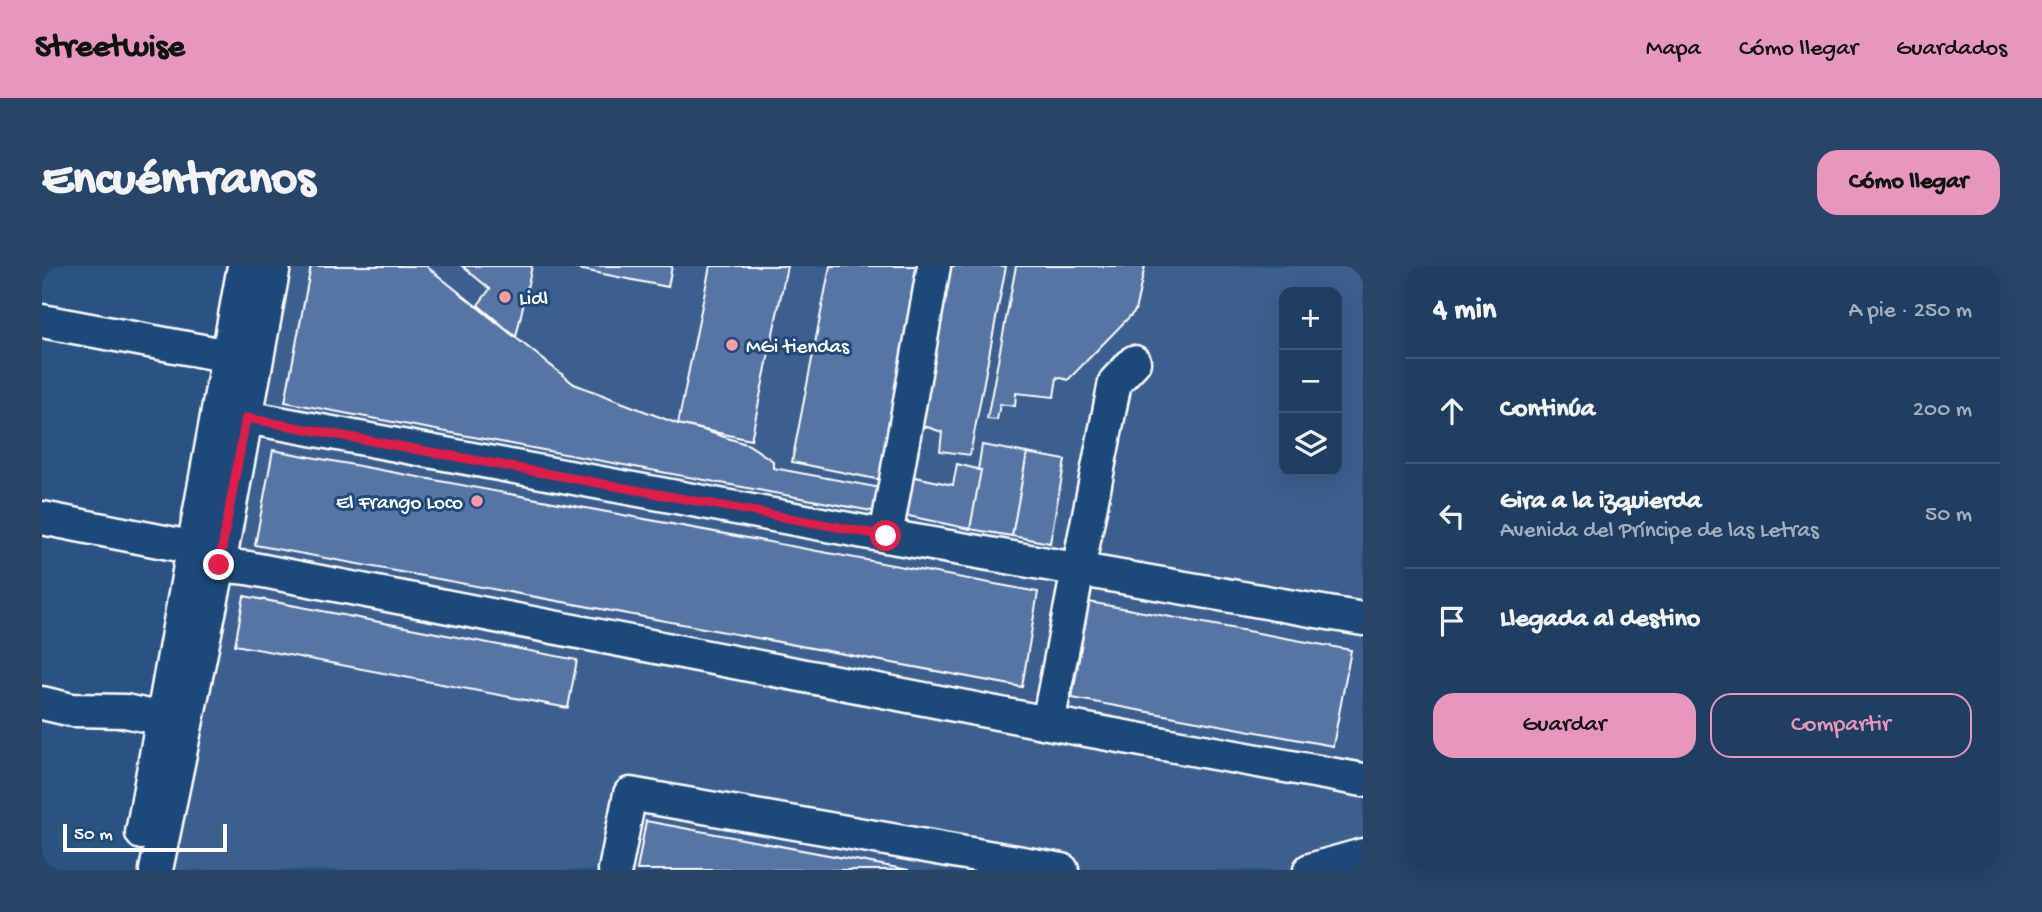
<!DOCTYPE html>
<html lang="es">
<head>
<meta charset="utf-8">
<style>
	:root { --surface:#203e62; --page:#284568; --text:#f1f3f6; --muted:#a2aebe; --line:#3d5777; --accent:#e797bd }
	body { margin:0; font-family:"Gochi Hand",sans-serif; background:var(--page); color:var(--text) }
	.controls { position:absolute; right:21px; top:21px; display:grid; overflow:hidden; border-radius:14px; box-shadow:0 7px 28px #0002 }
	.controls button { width:63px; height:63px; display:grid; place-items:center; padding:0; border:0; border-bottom:2px solid var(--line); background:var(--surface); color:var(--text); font:35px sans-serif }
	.scale { position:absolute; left:21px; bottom:18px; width:164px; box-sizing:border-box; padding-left:7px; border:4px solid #fff; border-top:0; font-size:19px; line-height:24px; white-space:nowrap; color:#fff; -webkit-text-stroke:5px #1f4a7a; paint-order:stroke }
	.stop { position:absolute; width:21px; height:21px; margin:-16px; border:5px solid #e11d48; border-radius:50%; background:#fff }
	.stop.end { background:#e11d48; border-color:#fff; box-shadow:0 2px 7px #0008 }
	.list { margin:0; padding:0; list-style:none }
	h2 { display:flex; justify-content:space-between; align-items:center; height:91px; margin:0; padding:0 28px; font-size:30px }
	h2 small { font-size:23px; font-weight:400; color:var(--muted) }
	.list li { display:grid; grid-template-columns:46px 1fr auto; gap:21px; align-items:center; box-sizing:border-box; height:105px; padding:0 28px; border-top:2px solid var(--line) }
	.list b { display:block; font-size:26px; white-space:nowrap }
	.list p { margin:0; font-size:23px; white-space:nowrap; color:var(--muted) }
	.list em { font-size:23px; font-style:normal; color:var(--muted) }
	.actions { display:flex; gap:14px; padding:21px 28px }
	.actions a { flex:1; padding:16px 0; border:2px solid var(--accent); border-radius:21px; text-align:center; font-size:24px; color:var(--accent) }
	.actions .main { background:var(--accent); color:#111 }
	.icon { flex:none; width:38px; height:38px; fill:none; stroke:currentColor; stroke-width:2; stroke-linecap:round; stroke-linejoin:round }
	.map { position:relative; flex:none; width:1321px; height:604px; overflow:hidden; border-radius:21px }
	header { display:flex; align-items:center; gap:42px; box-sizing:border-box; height:98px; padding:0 35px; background:var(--accent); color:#111 }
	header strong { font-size:33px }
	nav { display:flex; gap:38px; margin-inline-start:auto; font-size:24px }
	.intro { display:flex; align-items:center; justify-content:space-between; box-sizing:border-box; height:168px; padding:0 42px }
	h1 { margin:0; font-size:49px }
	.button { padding:18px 32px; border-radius:21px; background:var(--accent); color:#111; font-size:24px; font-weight:700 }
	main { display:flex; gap:42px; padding:0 42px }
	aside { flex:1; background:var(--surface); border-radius:21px; box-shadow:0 7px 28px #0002 }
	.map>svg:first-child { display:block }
	.built { fill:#3c5f8f; fill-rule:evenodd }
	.building { fill:#5774a5; stroke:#fff; stroke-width:2 }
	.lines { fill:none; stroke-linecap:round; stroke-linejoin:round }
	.minor-casing { stroke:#fff; stroke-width:37 }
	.minor { stroke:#1f4a7a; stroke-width:32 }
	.route { stroke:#e11d48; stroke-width:9 }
	.poi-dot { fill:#ff9aa2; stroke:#1f4a7a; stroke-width:2.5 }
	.labels { text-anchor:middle; stroke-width:6; stroke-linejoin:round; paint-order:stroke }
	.poi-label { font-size:21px; fill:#fff; stroke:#1f4a7a; text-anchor:start }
</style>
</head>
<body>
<header>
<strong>Streetwise</strong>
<nav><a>Mapa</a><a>Cómo llegar</a><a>Guardados</a></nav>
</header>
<div class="intro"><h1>Encuéntranos</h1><a class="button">Cómo llegar</a></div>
<main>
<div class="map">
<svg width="1321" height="604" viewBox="0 0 1321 604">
	<rect width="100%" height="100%" fill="#2a5283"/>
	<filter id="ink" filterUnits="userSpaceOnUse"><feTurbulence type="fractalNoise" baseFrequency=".0143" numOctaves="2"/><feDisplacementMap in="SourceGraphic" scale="14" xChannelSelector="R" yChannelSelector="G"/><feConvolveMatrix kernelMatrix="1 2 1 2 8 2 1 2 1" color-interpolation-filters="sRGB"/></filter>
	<g filter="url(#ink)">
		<path class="built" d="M 249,0 L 1321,0 L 1321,604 L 131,604 ZM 1242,26 L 1295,26 L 1295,205 L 1242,205 Z"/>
		<path class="building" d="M 269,0 L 384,0 L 532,118 L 636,158 L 661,164 L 707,179 L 731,195 L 731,202 L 839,222 L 835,246 L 243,136 Z
			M 420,0 L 490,0 L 474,71 L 436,39 L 448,23 Z
			M 521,0 L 630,0 L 626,21 Z
			M 668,0 L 745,0 L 709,174 L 636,158 Z
			M 788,0 L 880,0 L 839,214 L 750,196 Z
			M 902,0 L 964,0 L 928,189 L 898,185 L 900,166 L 873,157 Z
			M 974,0 L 1103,0 L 1093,45 L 1026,114 L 1015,111 L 1012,131 L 974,127 L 973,140 L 958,138 L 955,154 L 945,153 Z
			M 940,179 L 985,187 L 970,270 L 928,263 L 939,204 L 936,204 Z
			M 231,184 L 996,326 L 980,421 L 213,279 Z
			M 985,187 L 1023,194 L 1008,277 L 970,270 Z
			M 915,198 L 939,204 L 928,263 L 857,248 L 864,209 L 911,219 Z
			M 202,330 L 535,394 L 526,442 L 193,379 Z
			M 1047,336 L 1309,384 L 1291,480 L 1030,432 Z
			M 604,555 L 867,604 L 595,604 Z"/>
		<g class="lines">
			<g class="minor-casing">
				<path id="minor" d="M 0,55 L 187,90
					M 204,151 L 844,270 L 1321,353
					M 0,252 L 153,282
					M 844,270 L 892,0
					M 177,299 L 206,302 L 1006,457 L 1321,514
					M 0,437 L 30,444 L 83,445 L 121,453
					M 1006,457 L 1073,116 L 1092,96
					M 100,567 L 202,0
					M 114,604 L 177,299 L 232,0
					M 573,604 L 588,528 L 1020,604
					M 1268,604 L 1321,589"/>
			</g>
			<use href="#minor" class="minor"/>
		</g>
	</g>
	<g class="lines" filter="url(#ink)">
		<path class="route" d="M 177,299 L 204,152 L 844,270"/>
	</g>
	<g class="poi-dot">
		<circle cx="463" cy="31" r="7"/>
		<circle cx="690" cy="79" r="7"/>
		<circle cx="435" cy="235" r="7"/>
	</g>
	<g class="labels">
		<g class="poi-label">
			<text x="477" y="38">Lidl</text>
			<text x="704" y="86">MGi tiendas</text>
			<text x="421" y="242" text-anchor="end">El Frango Loco</text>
		</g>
	</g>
</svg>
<div class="controls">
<button>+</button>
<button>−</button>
<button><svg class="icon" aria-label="layers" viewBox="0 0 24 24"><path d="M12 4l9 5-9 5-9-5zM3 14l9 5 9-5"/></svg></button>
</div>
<div class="scale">50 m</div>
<div class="stop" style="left:844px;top:270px"></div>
<div class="stop end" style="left:177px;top:299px"></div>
</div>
<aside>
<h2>4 min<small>A pie · 250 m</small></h2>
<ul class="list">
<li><svg class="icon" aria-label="ahead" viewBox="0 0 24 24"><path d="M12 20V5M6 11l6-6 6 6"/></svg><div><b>Continúa</b></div><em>200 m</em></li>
<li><svg class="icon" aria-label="left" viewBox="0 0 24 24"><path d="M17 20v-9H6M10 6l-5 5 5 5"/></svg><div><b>Gira a la izquierda</b><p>Avenida del Príncipe de las Letras</p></div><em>50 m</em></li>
<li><svg class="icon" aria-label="arrive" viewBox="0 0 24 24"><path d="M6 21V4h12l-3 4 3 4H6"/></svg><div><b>Llegada al destino</b></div></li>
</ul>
<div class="actions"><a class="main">Guardar</a><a>Compartir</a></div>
</aside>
</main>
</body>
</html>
